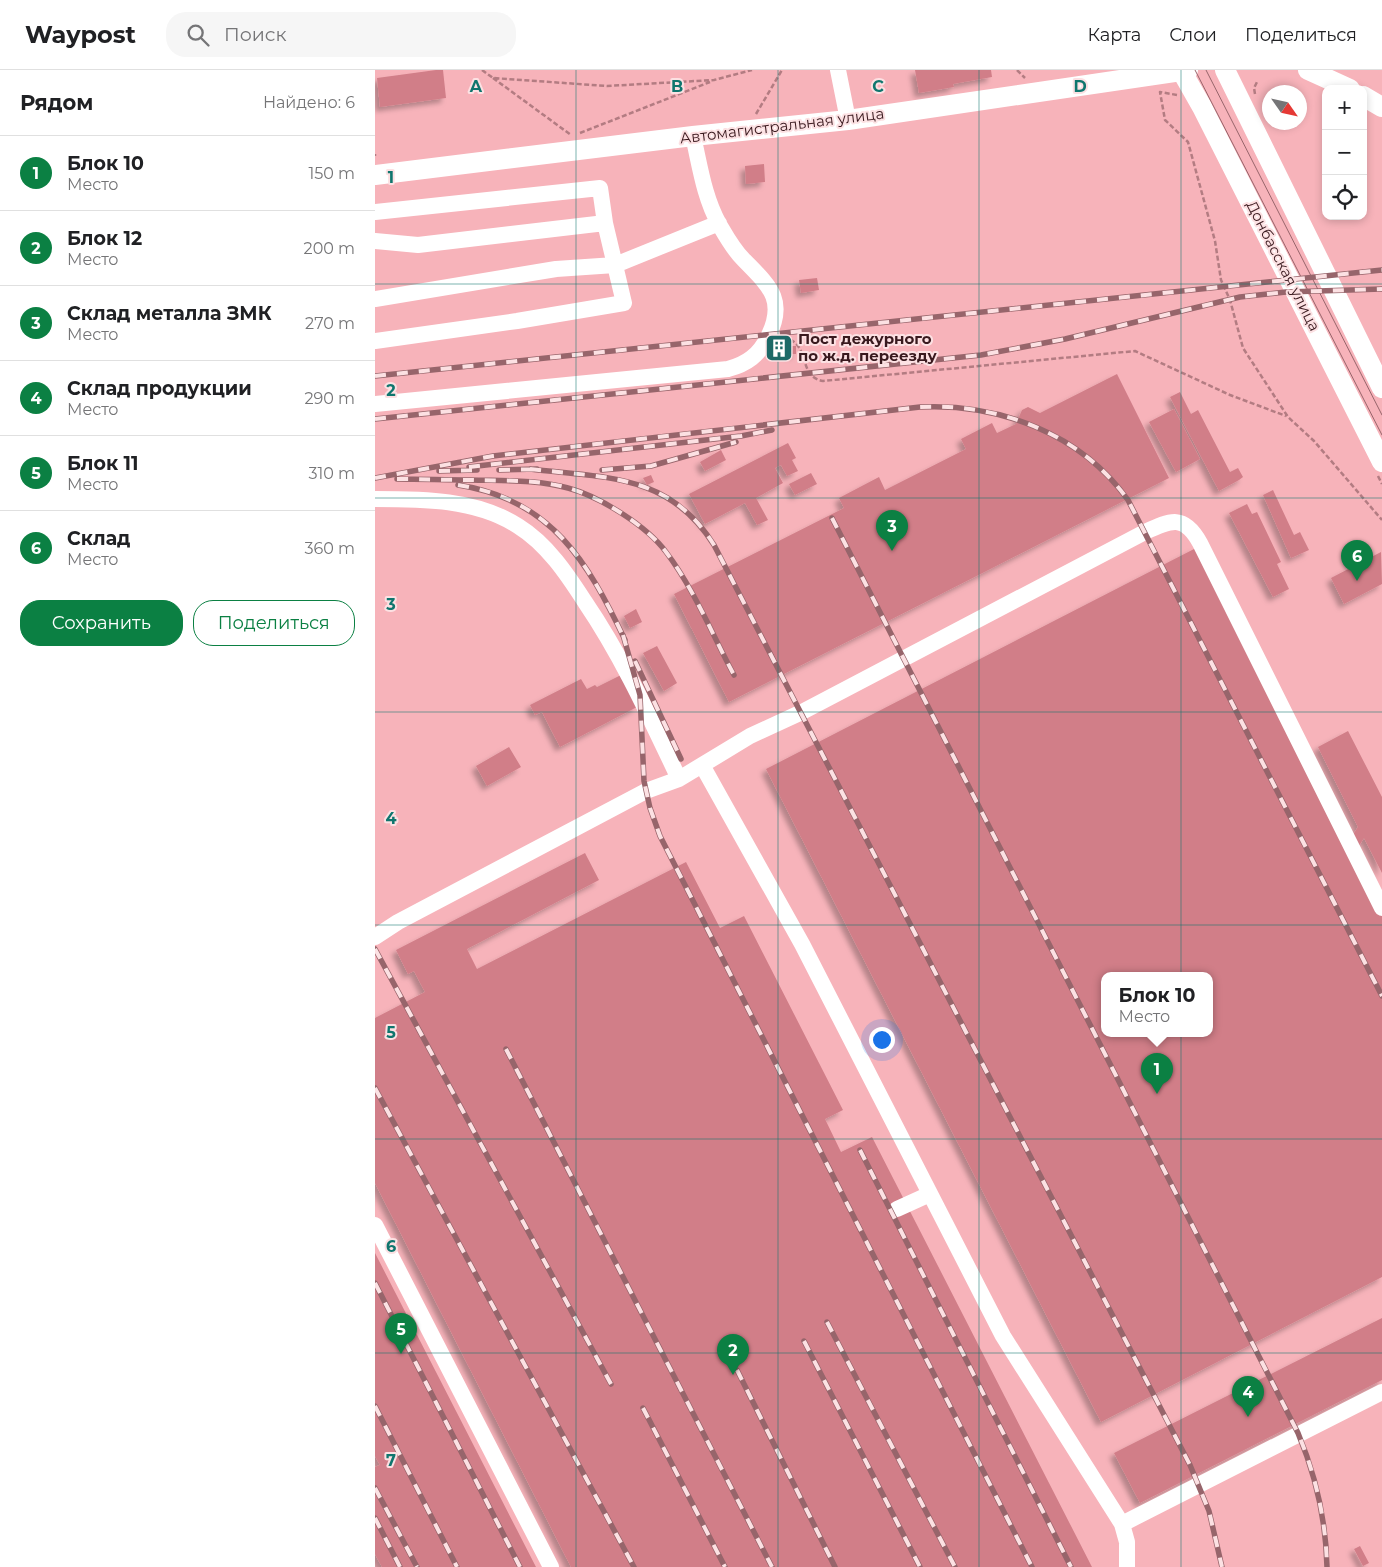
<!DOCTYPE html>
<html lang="ru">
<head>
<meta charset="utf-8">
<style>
	:root { --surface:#fff; --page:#f6f6f6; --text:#202124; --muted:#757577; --line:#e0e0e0; --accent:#0b8043 }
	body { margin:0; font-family:Montserrat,sans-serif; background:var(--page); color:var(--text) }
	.controls { position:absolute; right:15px; top:15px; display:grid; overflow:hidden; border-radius:10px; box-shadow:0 2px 8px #0003 }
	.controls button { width:45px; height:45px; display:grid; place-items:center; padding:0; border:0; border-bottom:1px solid var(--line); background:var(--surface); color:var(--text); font:25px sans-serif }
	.compass { position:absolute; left:887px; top:15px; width:45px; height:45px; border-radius:50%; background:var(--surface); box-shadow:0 2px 8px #0003; rotate:124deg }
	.you { position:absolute; left:506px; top:969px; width:18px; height:18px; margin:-12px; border:4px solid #fff; border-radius:50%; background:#1a73e8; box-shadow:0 0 0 8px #1a73e833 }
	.badge { display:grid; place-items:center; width:32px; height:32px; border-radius:50%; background:var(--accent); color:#fff; font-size:16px; font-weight:700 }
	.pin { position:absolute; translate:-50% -41px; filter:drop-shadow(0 1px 2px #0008) }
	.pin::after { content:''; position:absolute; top:26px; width:18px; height:15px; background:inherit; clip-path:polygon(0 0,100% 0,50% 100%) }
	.popup { position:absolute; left:726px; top:902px; width:112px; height:65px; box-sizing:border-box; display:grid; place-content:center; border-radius:10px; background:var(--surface); filter:drop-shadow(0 1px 4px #0005); font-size:16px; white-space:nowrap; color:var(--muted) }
	.popup b { font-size:19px; color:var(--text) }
	.popup::after { content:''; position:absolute; left:50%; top:100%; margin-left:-10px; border:10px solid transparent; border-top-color:var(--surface) }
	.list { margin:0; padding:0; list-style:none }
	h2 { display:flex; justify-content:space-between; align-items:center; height:65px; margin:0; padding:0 20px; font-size:21px }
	h2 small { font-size:16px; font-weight:400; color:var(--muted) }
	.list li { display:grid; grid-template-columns:32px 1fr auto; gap:15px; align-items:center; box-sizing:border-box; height:75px; padding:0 20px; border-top:1px solid var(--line) }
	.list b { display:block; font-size:19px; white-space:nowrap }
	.list p { margin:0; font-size:16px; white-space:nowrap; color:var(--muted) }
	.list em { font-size:16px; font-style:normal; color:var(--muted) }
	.actions { display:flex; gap:10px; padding:15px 20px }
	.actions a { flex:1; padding:11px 0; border:1px solid var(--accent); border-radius:20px; text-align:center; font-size:18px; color:var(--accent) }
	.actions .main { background:var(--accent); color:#fff }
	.icon { flex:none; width:28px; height:28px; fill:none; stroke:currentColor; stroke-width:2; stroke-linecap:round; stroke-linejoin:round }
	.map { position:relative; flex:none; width:1007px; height:1497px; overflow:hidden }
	header { display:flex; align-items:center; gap:30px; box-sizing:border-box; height:70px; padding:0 25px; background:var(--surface); border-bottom:1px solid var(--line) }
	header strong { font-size:24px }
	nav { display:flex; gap:28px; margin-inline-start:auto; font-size:18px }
	.search { width:350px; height:45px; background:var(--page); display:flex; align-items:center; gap:12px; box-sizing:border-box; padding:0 18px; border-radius:20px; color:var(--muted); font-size:19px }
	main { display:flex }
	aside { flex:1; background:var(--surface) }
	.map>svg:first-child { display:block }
	.building { fill:#d17e88; fill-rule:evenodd; filter:url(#shadow) }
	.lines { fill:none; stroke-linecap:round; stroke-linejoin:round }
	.path { stroke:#b37c82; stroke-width:2.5; stroke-dasharray:5 2.5; stroke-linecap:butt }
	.minor { stroke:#fff; stroke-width:16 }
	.major { stroke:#fff; stroke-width:20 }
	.tram { stroke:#97656b; stroke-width:1 }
	.rail-casing { stroke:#97656b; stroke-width:5.5 }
	.rail { stroke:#fce1e3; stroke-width:4; stroke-dasharray:11; stroke-linecap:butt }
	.grid { fill:none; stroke:#0f766e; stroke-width:1; stroke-opacity:0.55 }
	.labels { text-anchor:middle; stroke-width:4; stroke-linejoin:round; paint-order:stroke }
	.street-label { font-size:15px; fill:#39191e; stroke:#fce1e3 }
	.poi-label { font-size:15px; font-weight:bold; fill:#39191e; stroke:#fce1e3; text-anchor:start }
	.grid-label { font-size:16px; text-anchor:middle; font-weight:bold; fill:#0f766e; stroke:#fce1e3; stroke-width:4; stroke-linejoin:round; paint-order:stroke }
</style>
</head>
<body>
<header>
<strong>Waypost</strong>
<div class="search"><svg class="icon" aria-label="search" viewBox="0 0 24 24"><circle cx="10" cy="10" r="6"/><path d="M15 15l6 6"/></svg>Поиск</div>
<nav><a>Карта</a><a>Слои</a><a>Поделиться</a></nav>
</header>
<main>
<aside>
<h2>Рядом<small>Найдено: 6</small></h2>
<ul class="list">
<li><span class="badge">1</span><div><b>Блок 10</b><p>Место</p></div><em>150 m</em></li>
<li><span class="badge">2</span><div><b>Блок 12</b><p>Место</p></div><em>200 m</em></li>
<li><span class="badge">3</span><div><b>Склад металла ЗМК</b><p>Место</p></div><em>270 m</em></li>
<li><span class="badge">4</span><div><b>Склад продукции</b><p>Место</p></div><em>290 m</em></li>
<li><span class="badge">5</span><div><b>Блок 11</b><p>Место</p></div><em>310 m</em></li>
<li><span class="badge">6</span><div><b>Склад</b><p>Место</p></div><em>360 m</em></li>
</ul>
<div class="actions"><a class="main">Сохранить</a><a>Поделиться</a></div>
</aside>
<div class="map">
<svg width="1007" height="1497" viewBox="0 0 1007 1497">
	<defs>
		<filter id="shadow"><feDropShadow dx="-4.5" dy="4.5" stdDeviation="2.5" flood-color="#0004"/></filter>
	</defs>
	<rect width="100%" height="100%" fill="#f7b3ba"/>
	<path class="building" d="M 61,0 L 68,0 L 71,28 L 5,37 L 2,8 Z
		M 540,0 L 616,0 L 617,7 L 578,14 L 579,17 L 544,23 Z
		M 389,94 L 390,112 L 371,114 L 370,96 Z
		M 442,208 L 444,220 L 426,223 L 424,210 Z
		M 400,273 L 408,274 L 408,283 L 400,282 Z
		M 414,276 L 421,276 L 421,284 L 414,284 Z
		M 742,304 L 794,408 L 354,632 L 299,524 L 469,438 L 464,428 L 504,407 L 510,420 L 591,379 L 586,369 L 617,353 L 622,363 L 641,354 L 647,340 L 653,337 L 665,343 Z
		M 805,322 L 816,344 L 823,340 L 855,402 L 863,398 L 868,407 L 864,410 L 844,421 L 795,327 Z
		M 799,339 L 825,389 L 801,402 L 774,352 Z
		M 413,373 L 421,388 L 417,390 L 423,401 L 412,406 L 406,395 L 400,398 L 408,413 L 381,428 L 393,450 L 382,455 L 370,433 L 330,454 L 314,424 Z
		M 346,380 L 351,390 L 330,401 L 325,392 Z
		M 436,403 L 442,414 L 420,425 L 414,414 Z
		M 276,405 L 279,412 L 272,415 L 268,408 Z
		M 898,420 L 919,465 L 925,462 L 934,480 L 916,488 L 888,425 Z
		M 872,434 L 877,444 L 882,442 L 906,492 L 902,494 L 914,519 L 898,527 L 854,443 Z
		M 821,478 L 972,774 L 983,757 L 943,677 L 973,661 L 1007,727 L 1007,803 L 989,768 L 978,785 L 1007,842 L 1007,1207 L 726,1352 L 391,699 ZM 730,905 L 834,905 L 834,963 L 730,963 Z
		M 1006,482 L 1007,514 L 969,534 L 956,508 Z
		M 261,539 L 267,552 L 255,558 L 249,546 Z
		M 282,576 L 302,613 L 289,621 L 268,583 Z
		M 246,605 L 262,637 L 185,677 L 167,642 L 160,645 L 155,635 L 206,609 L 212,619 L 220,615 L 222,617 Z
		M 134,677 L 146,697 L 112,716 L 101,696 Z
		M 210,783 L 224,810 L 92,879 L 102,899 L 311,792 L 345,858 L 369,846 L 468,1040 L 450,1049 L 466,1082 L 497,1067 L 717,1497 L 196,1497 L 0,1113 L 0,948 L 50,922 L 39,901 L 33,904 L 21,880 Z
		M 0,1183 L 161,1497 L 7,1497 L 0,1484 L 0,1397 L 5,1395 L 0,1386 Z
		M 1007,1248 L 1007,1310 L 765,1433 L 739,1383 Z
		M 985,1476 L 994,1493 L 988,1496 L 979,1479 Z"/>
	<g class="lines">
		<path class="path" d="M 107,0 L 118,8 L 232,16 L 339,10 L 377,0
			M 642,0 L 650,8
			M 118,8 L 196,65
			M 880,24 L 879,18 L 883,10
			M 802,25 L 785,22 L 790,50 L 813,72 L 840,171 L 846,210 L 855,230 L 868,278 L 913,347 L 939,371 L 1007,450
			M 381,44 L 407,0
			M 205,63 L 335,12
			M 0,84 L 0,86
			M 408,267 C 438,274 421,306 448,311 L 760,281 L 855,325 L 911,346
			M 1003,406 L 1007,414"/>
		<path class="minor" d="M 463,0 L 473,50
			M 0,142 L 225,118 L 230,153
			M 0,171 L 43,175 L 230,153 L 249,233 L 142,251 L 0,271
			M 0,229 L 181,199 L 240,195 L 344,153
			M 0,334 L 353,299 C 372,294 384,285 393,267 C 412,229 393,215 368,189 C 358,179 351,166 344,154 C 329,127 325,96 318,66
			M 0,429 C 48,429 101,429 143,456 C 172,474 192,504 210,532 C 248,588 275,648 304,709
			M 327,695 L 427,874 L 628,1266 L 747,1454 L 752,1472 L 752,1497
			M 0,867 L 23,852 L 271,721 L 304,709 L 375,666 L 427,642 L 770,462 C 796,450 809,444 825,473 L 1007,838
			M 522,1139 L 555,1124
			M 0,1155 L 176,1497
			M 747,1454 L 1007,1322"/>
		<path class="major" d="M 806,0 L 827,37 L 1007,392
			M 850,0 L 1007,318
			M 933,0 L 975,19
			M 988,26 L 1007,37
			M 0,105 L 318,66 L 473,50 L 813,0"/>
		<path class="tram" d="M 820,0 L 1007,365
			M 831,0 L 1007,345"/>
		<g class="rail-casing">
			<path id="rail" d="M 0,306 L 1007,200
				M 0,349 L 606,285 L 690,269 L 865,227 L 911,222 L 1007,219
				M 94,397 L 366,366 L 397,360
				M 155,399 C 230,408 294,403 339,475 L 815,1395 L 834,1441 L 847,1497
				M 124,400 L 162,399
				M 227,400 L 276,396 L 361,372
				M 64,401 L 102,400
				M 0,408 L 118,386 L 545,337 C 625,333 706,364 753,430 L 1007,926
				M 22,409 C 47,409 71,410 95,410 C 127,411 162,409 193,418 C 224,426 272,456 291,482 C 319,519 337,564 359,605
				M 83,415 C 176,429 213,492 250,570
				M 457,448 L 923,1363 C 941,1406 951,1451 952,1497
				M 248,565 L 265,625 L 269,711 L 275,738 L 285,766 L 657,1497
				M 260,591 L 306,689
				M 0,879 L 236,1314
				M 131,979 L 397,1497
				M 0,1018 L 259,1497
				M 485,1080 L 696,1497
				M 0,1213 L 145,1497
				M 452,1252 L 580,1497
				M 429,1271 L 545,1497
				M 362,1300 L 460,1497
				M 0,1336 L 82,1497
				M 268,1338 L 350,1497
				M 0,1418 L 42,1497
				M 0,1448 L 25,1497"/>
		</g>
		<use href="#rail" class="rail"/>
	</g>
	<path class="grid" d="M 201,0 L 201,1497M 403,0 L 403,1497M 604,0 L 604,1497M 806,0 L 806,1497M 0,214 L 1007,214M 0,428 L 1007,428M 0,642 L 1007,642M 0,855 L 1007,855M 0,1069 L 1007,1069M 0,1283 L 1007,1283"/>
	<defs>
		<g id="building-square" transform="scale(1.4375)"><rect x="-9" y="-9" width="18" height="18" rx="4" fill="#1d6967" stroke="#fce1e3"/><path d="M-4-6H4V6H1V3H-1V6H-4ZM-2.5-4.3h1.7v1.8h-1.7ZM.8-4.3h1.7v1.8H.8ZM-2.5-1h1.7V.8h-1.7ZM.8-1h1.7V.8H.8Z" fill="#fff"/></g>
	</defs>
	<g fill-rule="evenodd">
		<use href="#building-square" x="404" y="278"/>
	</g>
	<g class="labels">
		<g class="street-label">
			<text transform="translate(407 56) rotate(-7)" y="5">Автомагистральная улица</text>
			<text transform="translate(908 196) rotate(63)" y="5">Донбасская улица</text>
		</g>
		<g class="poi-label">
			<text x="423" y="274">Пост дежурного<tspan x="423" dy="17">по ж.д. переезду</tspan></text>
		</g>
	</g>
	<g class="grid-label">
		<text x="101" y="22">A</text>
		<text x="302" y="22">B</text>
		<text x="503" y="22">C</text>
		<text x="705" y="22">D</text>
		<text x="16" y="113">1</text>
		<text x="16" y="326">2</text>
		<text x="16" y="540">3</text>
		<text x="16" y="754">4</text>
		<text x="16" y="968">5</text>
		<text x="16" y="1182">6</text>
		<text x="16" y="1396">7</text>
	</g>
</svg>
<div class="controls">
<button>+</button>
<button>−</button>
<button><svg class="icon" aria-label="locate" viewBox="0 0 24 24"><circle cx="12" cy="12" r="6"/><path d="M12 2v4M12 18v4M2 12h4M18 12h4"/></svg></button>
</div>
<svg class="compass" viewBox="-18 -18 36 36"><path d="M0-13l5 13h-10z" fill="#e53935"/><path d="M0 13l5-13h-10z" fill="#757577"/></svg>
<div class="you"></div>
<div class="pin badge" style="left:782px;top:1024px">1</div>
<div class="popup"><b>Блок 10</b>Место</div>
<div class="pin badge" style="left:358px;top:1305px">2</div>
<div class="pin badge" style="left:517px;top:481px">3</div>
<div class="pin badge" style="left:873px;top:1347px">4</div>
<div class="pin badge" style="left:26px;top:1284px">5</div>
<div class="pin badge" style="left:982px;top:511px">6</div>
</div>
</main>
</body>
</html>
